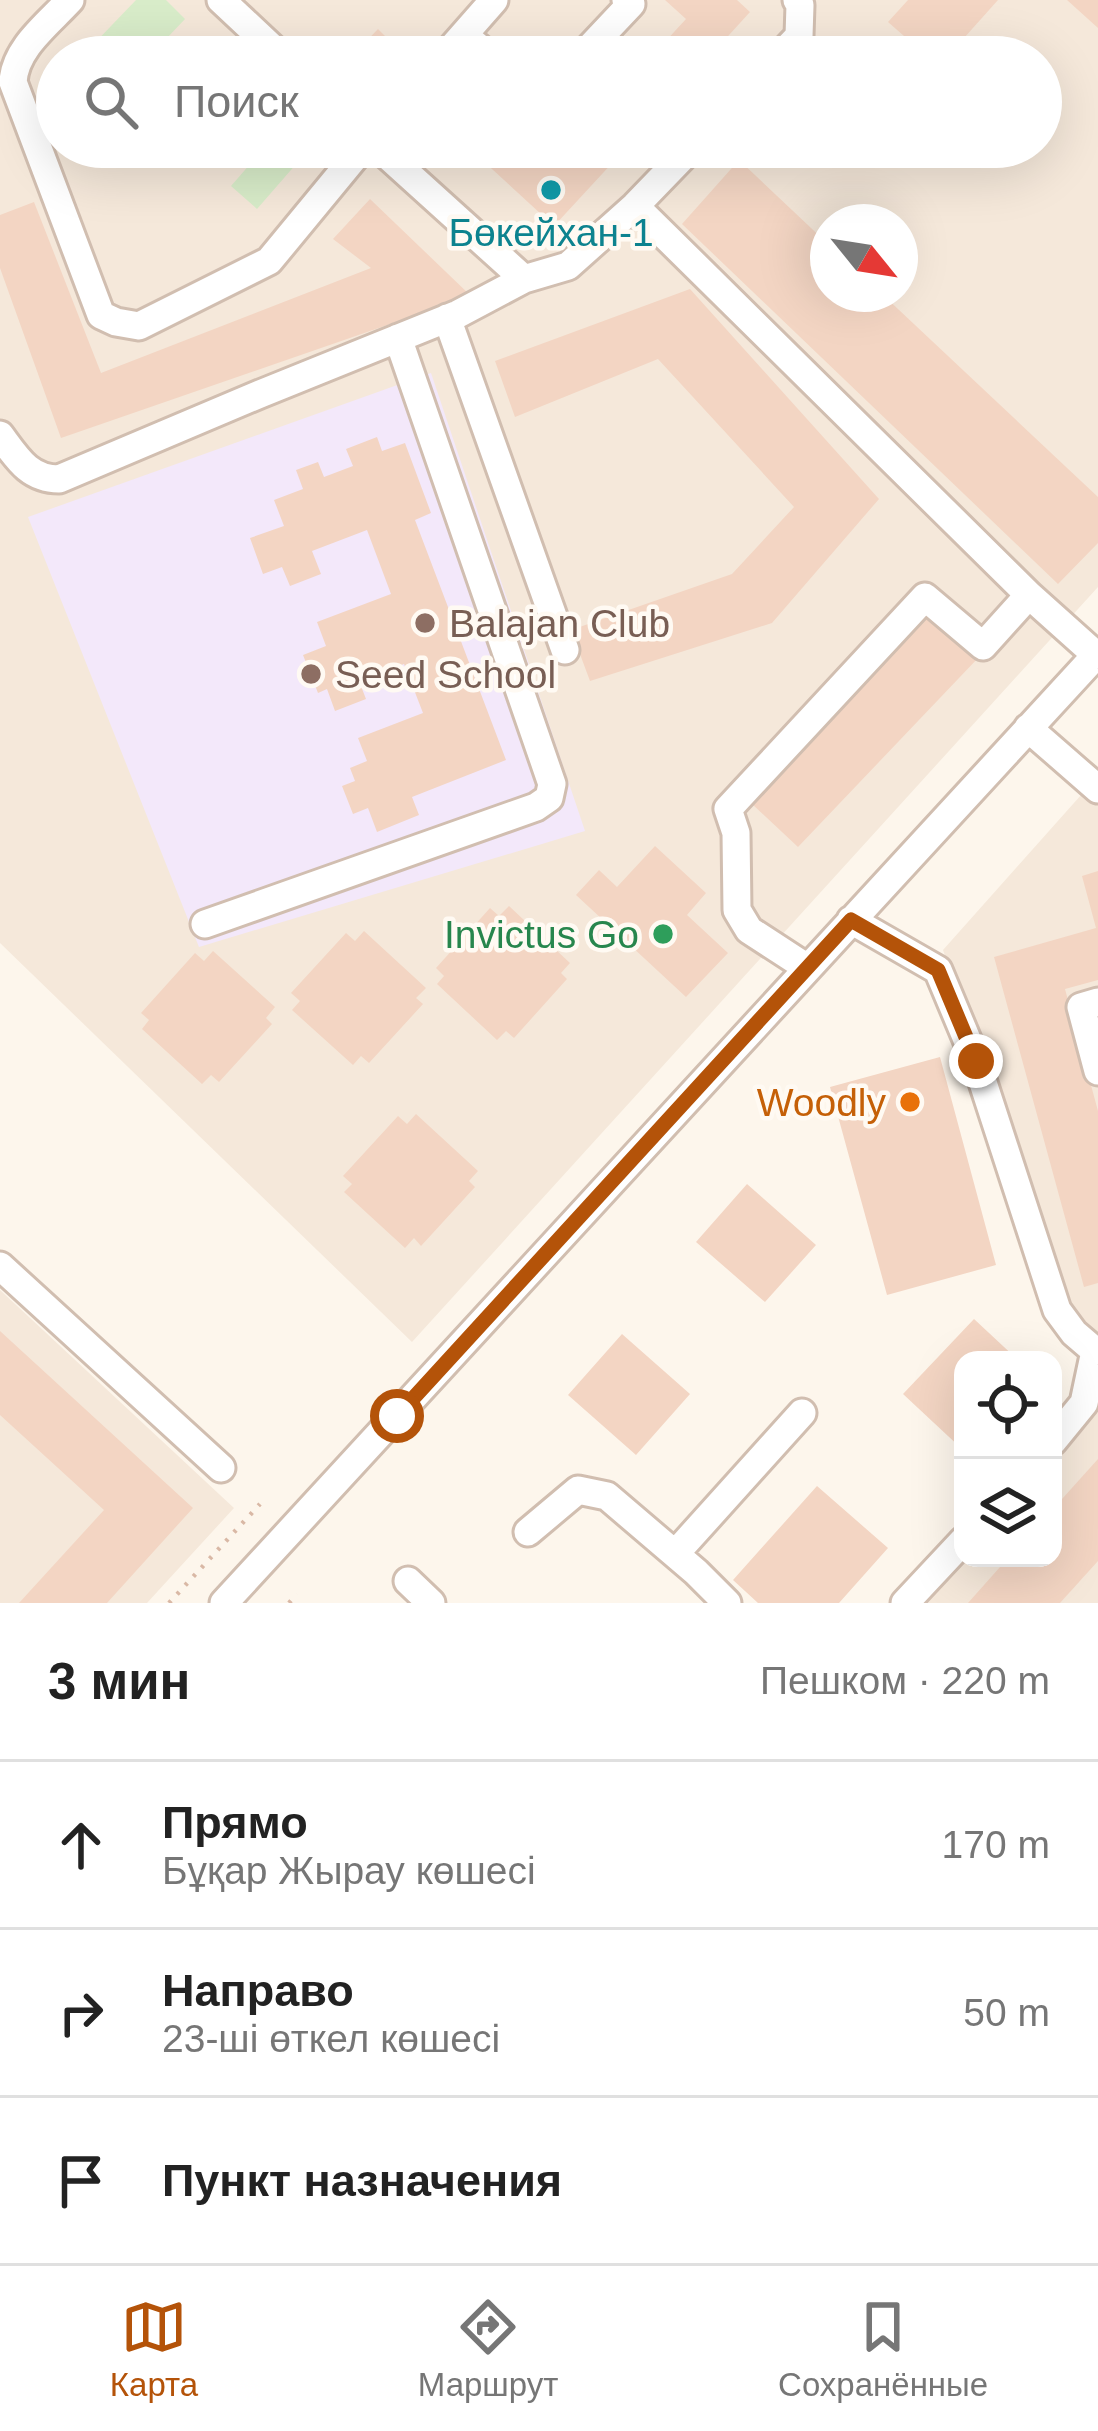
<!DOCTYPE html>
<html lang="ru">
<head>
<meta charset="utf-8">
<style>
	:root { --surface:#fff; --page:#f2f2f2; --text:#222; --muted:#767676; --line:#e0e0e0; --accent:#b45309 }
	body { margin:0; font-family:Helvetica,sans-serif; background:var(--page); color:var(--text) }
	.controls { position:absolute; right:36px; bottom:36px; display:grid; overflow:hidden; border-radius:24px; box-shadow:0 12px 48px #0002 }
	.controls button { width:108px; height:108px; display:grid; place-items:center; padding:0; border:0; border-bottom:3px solid var(--line); background:var(--surface); color:var(--text); font:60px sans-serif }
	.compass { position:absolute; left:810px; top:204px; width:108px; height:108px; border-radius:50%; background:var(--surface); box-shadow:0 12px 48px #0002; rotate:120deg }
	.stop { position:absolute; width:36px; height:36px; margin:-27px; border:9px solid #b45309; border-radius:50%; background:#fff }
	.stop.end { background:#b45309; border-color:#fff; box-shadow:0 3px 12px #0008 }
	.list { margin:0; padding:0; list-style:none }
	h2 { display:flex; justify-content:space-between; align-items:center; height:156px; margin:0; padding:0 48px; font-size:51px }
	h2 small { font-size:39px; font-weight:400; color:var(--muted) }
	.list li { display:grid; grid-template-columns:78px 1fr auto; gap:36px; align-items:center; box-sizing:border-box; height:168px; padding:0 48px; border-top:3px solid var(--line) }
	.list b { display:block; font-size:45px; white-space:nowrap }
	.list p { margin:0; font-size:39px; white-space:nowrap; color:var(--muted) }
	.list em { font-size:39px; font-style:normal; color:var(--muted) }
	.icon { flex:none; width:66px; height:66px; fill:none; stroke:currentColor; stroke-width:2; stroke-linecap:round; stroke-linejoin:round }
	.map { position:relative; flex:none; width:1098px; height:1603px; overflow:hidden }
	.search { position:absolute; background:var(--surface); box-shadow:0 12px 48px #0002; left:36px; right:36px; top:36px; height:132px; display:flex; align-items:center; gap:30px; box-sizing:border-box; padding:0 42px; border-radius:66px; color:var(--muted); font-size:45px }
	.sheet { height:660px; background:var(--surface) }
	nav { display:flex; justify-content:space-around; align-items:center; box-sizing:border-box; height:168px; border-top:3px solid var(--line); background:var(--surface); font-size:33px; color:var(--muted) }
	nav a { display:grid; justify-items:center; gap:6px }
	nav .on { color:var(--accent) }
	.map>svg:first-child { display:block }
	.residential { fill:#f5e8da; fill-rule:evenodd }
	.education { fill:#f3e8fa }
	.green { fill:#d8ecc9 }
	.building { fill:#f3d5c3 }
	.lines { fill:none; stroke-linecap:round; stroke-linejoin:round }
	.minor-casing { stroke:#d1beb0; stroke-width:33 }
	.path { stroke:#d9b8a5; stroke-width:4.5; stroke-dasharray:3 9; stroke-linecap:butt }
	.minor { stroke:#fff; stroke-width:27 }
	.route { stroke:#b45309; stroke-width:15 }
	.culture-dot { fill:#0f9aa8; stroke:#fffaf3; stroke-width:4.5 }
	.education-dot { fill:#8d6e63; stroke:#fffaf3; stroke-width:4.5 }
	.leisure-dot { fill:#2e9e5b; stroke:#fffaf3; stroke-width:4.5 }
	.food-dot { fill:#e8710a; stroke:#fffaf3; stroke-width:4.5 }
	.labels { text-anchor:middle; stroke-width:9; stroke-linejoin:round; paint-order:stroke }
	.culture-label { font-size:39px; fill:#0d838f; stroke:#fffaf3 }
	.education-label { font-size:39px; fill:#785e54; stroke:#fffaf3; text-anchor:start }
	.leisure-label { font-size:39px; fill:#27864d; stroke:#fffaf3; text-anchor:end }
	.food-label { font-size:39px; fill:#c56008; stroke:#fffaf3; text-anchor:end }
</style>
</head>
<body>
<div class="map">
<svg width="1098" height="1603" viewBox="0 0 1098 1603">
	<rect width="100%" height="100%" fill="#fdf6ec"/>
	<path class="residential" d="M 0,0 L 1098,0 L 1098,587 L 412,1342 L 0,943 ZM 57,57 L 1041,57 L 1041,147 L 57,147 ZM 828,222 L 900,222 L 900,294 L 828,294 Z
		M 1098,776 L 1098,1334 L 1097,1335 L 1059,1290 L 943,950 Z
		M 0,1290 L 234,1508 L 147,1603 L 0,1603 Z
		M 1098,1402 L 1098,1603 L 916,1603 L 963,1558 L 1053,1558 L 1053,1452 Z"/>
	<path class="education" d="M 431,373 L 585,831 L 199,947 L 28,517 Z"/>
	<path class="green" d="M 136,0 L 166,0 L 185,19 L 149,57 L 93,57 L 87,51 Z
		M 265,147 L 311,147 L 257,209 L 231,186 Z"/>
	<path class="building" d="M 665,0 L 737,0 L 750,12 L 709,57 L 651,57 L 686,19 Z
		M 908,0 L 998,0 L 947,57 L 928,57 L 888,22 Z
		M 1067,0 L 1098,0 L 1098,28 Z
		M 378,29 L 401,52 L 396,57 L 351,57 Z
		M 468,147 L 555,147 L 563,154 L 569,147 L 627,147 L 554,226 Z
		M 739,160 L 828,244 L 828,294 L 882,294 L 1098,497 L 1098,543 L 1058,584 L 682,224 Z
		M 370,199 L 471,296 L 61,438 L 0,268 L 0,215 L 34,202 L 101,373 L 371,268 L 333,239 Z
		M 690,289 L 879,499 L 772,623 L 590,681 L 571,630 L 732,574 L 794,507 L 658,359 L 515,417 L 495,361 Z
		M 377,437 L 382,451 L 405,443 L 431,513 L 415,520 L 506,760 L 412,797 L 419,815 L 377,832 L 368,808 L 353,814 L 342,786 L 355,781 L 350,768 L 367,761 L 358,738 L 423,713 L 404,664 L 359,681 L 366,699 L 335,711 L 327,689 L 318,693 L 303,655 L 326,646 L 317,622 L 391,594 L 367,530 L 312,551 L 321,574 L 290,586 L 282,567 L 263,574 L 250,538 L 284,526 L 274,500 L 303,489 L 296,470 L 318,462 L 324,477 L 353,466 L 346,449 Z
		M 933,612 L 979,657 L 798,847 L 751,803 Z
		M 655,846 L 706,893 L 687,915 L 728,953 L 686,997 L 576,895 L 599,870 L 617,887 Z
		M 1098,871 L 1098,980 L 1065,989 L 1098,1111 L 1098,1283 L 1084,1287 L 994,957 L 1096,928 L 1082,876 Z
		M 509,906 L 570,963 L 561,973 L 567,979 L 514,1038 L 506,1031 L 497,1040 L 437,984 L 444,976 L 436,968 L 490,908 L 499,916 Z
		M 364,931 L 426,988 L 416,998 L 423,1004 L 369,1063 L 361,1056 L 353,1065 L 292,1010 L 300,1001 L 291,993 L 346,933 L 355,941 Z
		M 213,951 L 275,1007 L 266,1018 L 272,1024 L 219,1082 L 211,1075 L 202,1084 L 142,1029 L 149,1020 L 141,1013 L 195,953 L 204,961 Z
		M 940,1057 L 996,1265 L 887,1295 L 830,1087 Z
		M 416,1114 L 478,1171 L 469,1181 L 475,1187 L 421,1246 L 414,1238 L 405,1248 L 344,1192 L 352,1184 L 343,1176 L 398,1116 L 407,1124 Z
		M 747,1184 L 816,1245 L 765,1302 L 696,1242 Z
		M 974,1319 L 1018,1360 L 963,1360 L 963,1450 L 903,1394 Z
		M 0,1331 L 193,1508 L 107,1603 L 19,1603 L 104,1510 L 0,1415 Z
		M 622,1334 L 690,1394 L 636,1455 L 568,1395 Z
		M 1098,1459 L 1098,1561 L 1060,1603 L 968,1603 L 1008,1558 L 1053,1558 L 1053,1509 Z
		M 817,1486 L 888,1548 L 839,1603 L 758,1603 L 733,1580 Z"/>
	<g class="lines">
		<g class="minor-casing">
			<path id="minor" d="M 70,0 C 48,24 15,48 13,82 L 101,315 L 116,322 L 139,326 L 269,261 L 363,147
				M 221,0 L 282,57
				M 464,35 L 490,57
				M 444,57 L 494,0
				M 581,57 L 631,4 L 626,0
				M 779,57 L 799,36 L 800,5 L 797,0
				M 378,147 L 524,279
				M 635,206 L 1029,595
				M 447,318 L 565,650
				M 0,435 C 17,458 29,479 59,479 L 260,394 L 458,314 L 524,279 L 568,266 L 635,206 L 692,147
				M 1028,728 L 1098,789
				M 851,920 L 938,970 L 976,1061 L 1057,1310 L 1074,1333 L 1095,1351 L 1098,1350
				M 205,924 L 536,807 L 549,798 L 552,784 L 398,338
				M 806,967 L 749,930 L 737,910 L 736,833 L 728,809 L 925,597 L 983,646 L 1029,595 L 1096,655
				M 1098,1002 L 1081,1007 L 1098,1071
				M 0,1266 L 221,1468
				M 1053,1441 L 1084,1403 L 1095,1351
				M 528,1532 L 578,1490 L 607,1496 L 696,1572 L 727,1603
				M 675,1554 L 802,1413
				M 408,1581 L 431,1603
				M 224,1603 L 1098,653
				M 905,1603 L 963,1541"/>
		</g>
		<path class="path" d="M 169,1603 L 260,1504
			M 289,1603 L 297,1594"/>
		<use href="#minor" class="minor"/>
	</g>
	<g class="lines">
		<path class="route" d="M 397,1416 L 851,920 L 938,970 L 976,1061"/>
	</g>
	<circle class="culture-dot" cx="551" cy="190" r="12"/>
	<g class="education-dot">
		<circle cx="425" cy="623" r="12"/>
		<circle cx="311" cy="674" r="12"/>
	</g>
	<circle class="leisure-dot" cx="663" cy="934" r="12"/>
	<circle class="food-dot" cx="910" cy="1102" r="12"/>
	<g class="labels">
		<g class="culture-label">
			<text x="551" y="246">Бөкейхан-1</text>
		</g>
		<g class="education-label">
			<text x="449" y="637">Balajan Club</text>
			<text x="335" y="688">Seed School</text>
		</g>
		<g class="leisure-label">
			<text x="639" y="948">Invictus Go</text>
		</g>
		<g class="food-label">
			<text x="886" y="1116">Woodly</text>
		</g>
	</g>
</svg>
<div class="controls">
<button><svg class="icon" aria-label="locate" viewBox="0 0 24 24"><circle cx="12" cy="12" r="6"/><path d="M12 2v4M12 18v4M2 12h4M18 12h4"/></svg></button>
<button><svg class="icon" aria-label="layers" viewBox="0 0 24 24"><path d="M12 4l9 5-9 5-9-5zM3 14l9 5 9-5"/></svg></button>
</div>
<svg class="compass" viewBox="-18 -18 36 36"><path d="M0-13l5 13h-10z" fill="#e53935"/><path d="M0 13l5-13h-10z" fill="#767676"/></svg>
<div class="stop" style="left:397px;top:1416px"></div>
<div class="stop end" style="left:976px;top:1061px"></div>
<div class="search"><svg class="icon" aria-label="search" viewBox="0 0 24 24"><circle cx="10" cy="10" r="6"/><path d="M15 15l6 6"/></svg>Поиск</div>
</div>
<section class="sheet">
<h2>3 мин<small>Пешком · 220 m</small></h2>
<ul class="list">
<li><svg class="icon" aria-label="ahead" viewBox="0 0 24 24"><path d="M12 20V5M6 11l6-6 6 6"/></svg><div><b>Прямо</b><p>Бұқар Жырау көшесі</p></div><em>170 m</em></li>
<li><svg class="icon" aria-label="right" viewBox="0 0 24 24"><path d="M7 20v-9h11M14 6l5 5-5 5"/></svg><div><b>Направо</b><p>23-ші өткел көшесі</p></div><em>50 m</em></li>
<li><svg class="icon" aria-label="arrive" viewBox="0 0 24 24"><path d="M6 21V4h12l-3 4 3 4H6"/></svg><div><b>Пункт назначения</b></div></li>
</ul>
</section>
<nav>
<a class="on"><svg class="icon" aria-label="map" viewBox="0 0 24 24"><path d="M3 6l6-2 6 2 6-2v14l-6 2-6-2-6 2zM9 4v14M15 6v14"/></svg>Карта</a>
<a><svg class="icon" aria-label="directions" viewBox="0 0 24 24"><path d="M12 3l9 9-9 9-9-9zM9 14v-3h6M13 9l2 2-2 2"/></svg>Маршрут</a>
<a><svg class="icon" aria-label="saved" viewBox="0 0 24 24"><path d="M7 4h10v16l-5-4-5 4z"/></svg>Сохранённые</a>
</nav>
</body>
</html>
